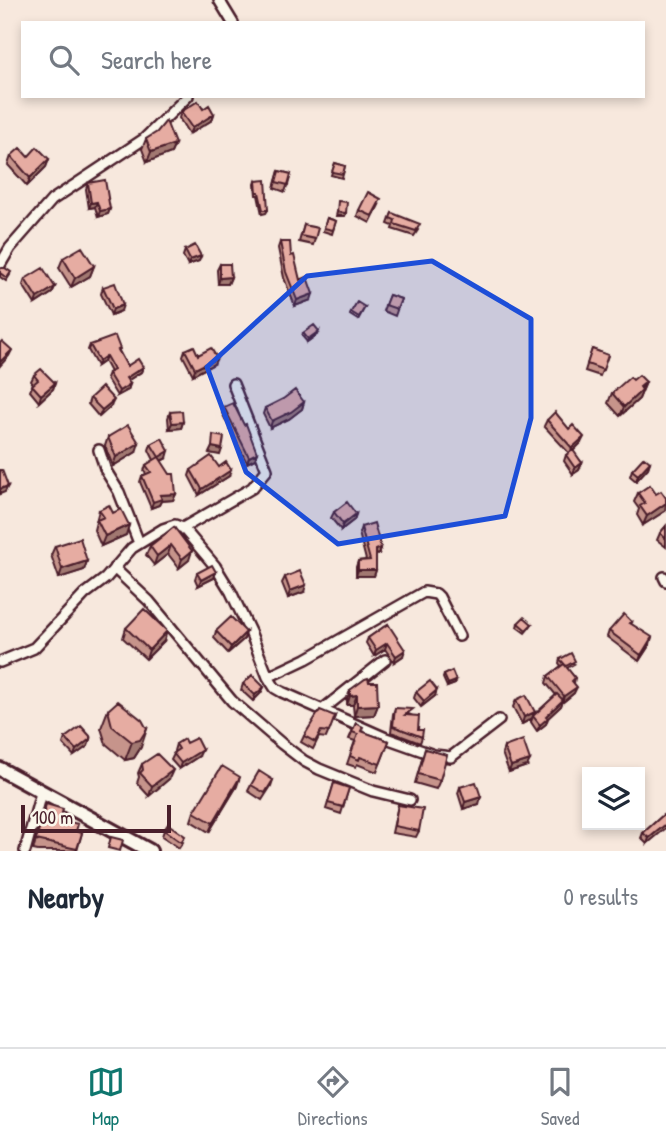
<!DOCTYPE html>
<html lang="en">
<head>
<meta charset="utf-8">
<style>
	:root { --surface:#fff; --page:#f2f2f3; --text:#1f2937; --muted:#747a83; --line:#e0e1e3; --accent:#0f766e }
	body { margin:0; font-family:"Patrick Hand",sans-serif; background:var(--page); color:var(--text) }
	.controls { position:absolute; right:21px; bottom:21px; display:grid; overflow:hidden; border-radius:0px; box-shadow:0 4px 10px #0003 }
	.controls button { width:63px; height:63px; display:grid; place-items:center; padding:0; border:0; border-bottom:2px solid var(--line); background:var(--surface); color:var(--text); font:35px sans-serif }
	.scale { position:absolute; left:21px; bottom:18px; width:150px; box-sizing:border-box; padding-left:7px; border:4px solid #4a1f2b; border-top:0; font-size:19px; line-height:24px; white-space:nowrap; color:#4a1f2b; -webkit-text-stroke:5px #fbf7ec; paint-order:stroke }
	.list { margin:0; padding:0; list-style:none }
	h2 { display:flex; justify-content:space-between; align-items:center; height:91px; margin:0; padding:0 28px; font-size:30px }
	h2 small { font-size:23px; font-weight:400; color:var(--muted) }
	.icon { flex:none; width:38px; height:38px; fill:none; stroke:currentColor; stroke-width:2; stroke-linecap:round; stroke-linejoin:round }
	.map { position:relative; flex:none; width:666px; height:851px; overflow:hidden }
	.search { position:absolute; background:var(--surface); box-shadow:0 4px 10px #0003; left:21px; right:21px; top:21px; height:77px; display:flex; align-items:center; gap:18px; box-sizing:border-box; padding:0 24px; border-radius:0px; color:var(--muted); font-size:26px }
	.sheet { height:196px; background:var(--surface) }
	nav { display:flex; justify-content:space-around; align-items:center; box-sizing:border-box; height:98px; border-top:2px solid var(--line); background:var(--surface); font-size:19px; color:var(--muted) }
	nav a { display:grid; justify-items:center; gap:4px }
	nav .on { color:var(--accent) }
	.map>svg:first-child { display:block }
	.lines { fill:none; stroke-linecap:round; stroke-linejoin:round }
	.street-casing { stroke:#4a1f2b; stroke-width:14 }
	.secondary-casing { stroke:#4a1f2b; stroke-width:18 }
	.street { stroke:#fbf7ec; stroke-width:9 }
	.secondary { stroke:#fbf7ec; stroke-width:12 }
	.wall { fill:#c6948b; stroke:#4a1f2b; stroke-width:2 }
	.shaded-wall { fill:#a17871; stroke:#4a1f2b; stroke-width:2 }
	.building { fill:#e6aca2; stroke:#4a1f2b; stroke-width:2 }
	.marked { fill:#1d4ed8; fill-opacity:0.2; stroke:#1d4ed8; stroke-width:5; stroke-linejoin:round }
</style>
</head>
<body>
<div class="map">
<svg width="666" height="851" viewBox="0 0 666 851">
	<rect width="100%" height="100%" fill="#f7e8dd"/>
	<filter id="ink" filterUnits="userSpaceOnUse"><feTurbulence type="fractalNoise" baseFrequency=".0143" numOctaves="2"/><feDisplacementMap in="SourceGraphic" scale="14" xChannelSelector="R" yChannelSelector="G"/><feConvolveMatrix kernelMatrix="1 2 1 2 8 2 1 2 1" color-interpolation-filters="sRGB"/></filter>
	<g filter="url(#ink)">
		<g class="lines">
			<g class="street-casing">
				<path id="street" d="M 219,0 L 233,23
					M 0,265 L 10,248 L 52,200 L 144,139 L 188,96
					M 99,450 L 106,471 L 119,492 L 139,543
					M 183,528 L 252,488 L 267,470 L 233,384
					M 114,568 L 149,601 L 232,701 L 282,744 L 304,761 L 319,769 L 373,791 L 410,800
					M 664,577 L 666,581
					M 0,662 L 34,648 L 85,594 L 106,578 L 132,548 L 163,529 L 175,525 L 183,528 L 215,566 L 231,592 L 251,634 L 268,677 L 306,659 L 424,592 L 436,594 L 439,597 L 459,636
					M 268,677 L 275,688 L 282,692 L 386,738 L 434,755 L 451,757 L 499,720
					M 322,710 L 385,660
					M 25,851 L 41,793"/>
			</g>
			<g class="secondary-casing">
				<path id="secondary" d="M 0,769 L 150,851"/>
			</g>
			<use href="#street" class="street"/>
			<use href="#secondary" class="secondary"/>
		</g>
		<path class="wall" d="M 203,109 L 214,114 L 212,120 L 189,134 L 179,118 L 181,112 Z
			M 146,139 L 175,144 L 171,153 L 147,162 L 142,149 Z
			M 11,156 L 28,157 L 49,159 L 46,167 L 27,186 L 8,165 Z
			M 335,163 L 345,166 L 342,178 L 331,175 Z
			M 279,171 L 291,174 L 285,192 L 274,188 Z
			M 256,181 L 268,210 L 266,213 L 262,214 L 258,195 L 256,195 L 255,184 Z
			M 88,183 L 110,209 L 108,214 L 98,217 L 95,207 L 89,208 L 86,189 Z
			M 379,205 L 370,223 L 357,216 L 359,210 Z
			M 392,213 L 418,230 L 414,236 L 392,229 L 393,226 L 388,224 Z
			M 327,218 L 336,221 L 332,234 L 323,231 Z
			M 304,225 L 315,239 L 313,245 L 299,242 Z
			M 280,242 L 291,256 L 300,280 L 311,300 L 295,306 L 284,278 L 278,248 Z
			M 185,250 L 201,256 L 199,261 L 188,265 L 183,256 Z
			M 63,258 L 94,266 L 90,276 L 71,287 L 59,268 Z
			M 220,264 L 231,277 L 228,284 L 218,284 L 217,270 Z
			M 0,268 L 10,275 L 6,281 L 0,277 Z
			M 25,279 L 55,287 L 52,293 L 35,304 L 23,285 Z
			M 103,287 L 121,311 L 111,315 L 101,294 Z
			M 389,295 L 401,299 L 395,316 L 383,311 Z
			M 365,307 L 358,320 L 350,315 L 351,312 Z
			M 303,333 L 318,334 L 307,342 L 302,336 Z
			M 90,345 L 119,351 L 127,366 L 143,367 L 141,372 L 127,381 L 130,384 L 128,390 L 117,396 L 106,378 L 108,373 L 110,372 L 104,361 L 97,366 L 88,350 Z
			M 592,349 L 608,355 L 600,376 L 585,371 Z
			M 185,350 L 198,355 L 214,364 L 193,375 L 183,356 Z
			M 34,375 L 55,383 L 53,389 L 39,402 L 30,391 L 33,384 L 31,381 Z
			M 633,380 L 646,382 L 639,399 L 620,416 L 608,403 L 612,393 Z
			M 90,398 L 111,406 L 99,417 L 88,404 Z
			M 304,402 L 302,409 L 289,419 L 270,428 L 263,414 L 265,408 Z
			M 224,407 L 255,459 L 247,463 L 222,413 Z
			M 170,412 L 183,422 L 181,428 L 169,429 L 168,418 Z
			M 547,420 L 569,429 L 581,443 L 573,451 L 582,463 L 579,470 L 573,474 L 564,461 L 566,455 L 569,453 L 544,426 Z
			M 108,437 L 136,452 L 113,466 L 105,446 Z
			M 151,444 L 167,458 L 161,461 L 176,494 L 173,500 L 161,501 L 159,505 L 151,508 L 140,482 L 142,476 L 146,474 L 144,471 L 146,465 L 154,460 L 149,450 Z
			M 650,462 L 648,468 L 636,481 L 630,476 L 632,470 Z
			M 219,467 L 229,476 L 199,495 L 189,476 L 191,470 Z
			M 638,493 L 665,511 L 643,525 L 637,515 L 639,509 L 634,502 Z
			M 99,510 L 113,513 L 129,525 L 126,535 L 101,546 L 94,530 Z
			M 334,512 L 356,514 L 354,520 L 341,530 L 331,518 Z
			M 666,526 L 666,547 L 657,540 L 660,533 Z
			M 174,527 L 189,560 L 179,568 L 168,554 L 154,565 L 146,555 L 150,546 Z
			M 361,527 L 381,548 L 379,554 L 376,555 L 376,570 L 374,576 L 356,576 L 356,567 L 358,561 L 366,560 L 359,533 Z
			M 55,546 L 87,561 L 84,570 L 59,578 L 51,555 Z
			M 197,573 L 214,578 L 198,586 L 195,579 Z
			M 285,577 L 304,592 L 288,598 L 282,583 Z
			M 632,622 L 631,624 L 650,644 L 639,661 L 607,637 L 609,631 Z
			M 518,623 L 532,624 L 530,627 L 525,633 L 517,627 Z
			M 388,624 L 403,656 L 394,662 L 385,649 L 374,656 L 366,643 L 368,638 Z
			M 126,628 L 164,641 L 146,659 L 123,638 Z
			M 216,631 L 246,632 L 244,639 L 228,653 L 214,638 Z
			M 560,659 L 574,664 L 567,668 L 575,678 L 574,683 L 574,693 L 562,703 L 561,706 L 548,718 L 546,724 L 537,731 L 531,722 L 532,719 L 522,724 L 513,707 L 516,700 L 535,712 L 533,716 L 556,695 L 546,683 L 548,676 L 561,666 L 559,663 Z
			M 444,675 L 456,681 L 455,684 L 447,687 L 443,678 Z
			M 369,682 L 378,705 L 374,715 L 354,716 L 353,705 L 347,705 L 347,699 L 350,690 Z
			M 243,684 L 264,687 L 261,693 L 253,701 L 241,690 Z
			M 416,692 L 435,696 L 421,707 L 414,698 Z
			M 395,708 L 411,715 L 410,716 L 422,737 L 420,743 L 391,732 L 393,714 Z
			M 108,710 L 141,747 L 134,758 L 125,760 L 106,744 L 101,728 Z
			M 335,716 L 326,738 L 319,737 L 313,749 L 301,742 L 304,736 Z
			M 356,723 L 361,731 L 389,741 L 377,772 L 357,764 L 356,767 L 347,764 L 355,741 L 349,739 Z
			M 65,738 L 90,739 L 88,746 L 74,756 L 63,744 Z
			M 186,743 L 199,756 L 179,769 L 171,760 L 175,752 L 174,751 L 176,744 Z
			M 504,747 L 527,766 L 509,772 L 502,753 Z
			M 425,749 L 440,780 L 436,789 L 415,783 Z
			M 142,764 L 169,779 L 149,796 L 137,783 L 139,777 L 138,773 Z
			M 273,780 L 271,786 L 262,800 L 248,791 L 251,785 Z
			M 334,783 L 349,788 L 341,814 L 326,809 Z
			M 237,786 L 209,832 L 191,821 L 194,812 Z
			M 460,787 L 479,804 L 463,809 L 458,793 Z
			M 46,804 L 60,820 L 76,831 L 82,833 L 77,851 L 38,851 L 33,850 Z
			M 398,805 L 419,831 L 416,837 L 392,833 Z
			M 663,815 L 647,844 L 641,838 L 643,833 Z
			M 164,830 L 183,842 L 179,848 L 162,836 Z"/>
		<path class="shaded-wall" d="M 214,114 L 212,120 L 189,134 L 192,128 Z
			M 175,144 L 171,153 L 147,162 L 151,152 Z
			M 49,159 L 46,167 L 27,186 L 30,178 Z
			M 97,202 L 95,207 L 89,208 L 91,203 Z
			M 110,209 L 108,214 L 98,217 L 100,211 Z
			M 337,212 L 346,213 L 345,216 L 336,216 Z
			M 201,256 L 199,261 L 188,265 L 190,260 Z
			M 94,266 L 90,276 L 71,287 L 75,278 Z
			M 231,277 L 228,284 L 218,284 L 220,278 Z
			M 55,287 L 52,293 L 35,304 L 37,298 Z
			M 313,294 L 311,300 L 295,306 L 297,300 Z
			M 123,305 L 121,311 L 111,315 L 113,309 Z
			M 319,331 L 318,334 L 307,342 L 308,339 Z
			M 12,350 L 9,356 L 0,366 L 0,362 Z
			M 106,356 L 104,361 L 97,366 L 99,361 Z
			M 217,358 L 214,364 L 193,375 L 195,369 Z
			M 143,367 L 141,372 L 124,383 L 126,378 Z
			M 646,382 L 639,399 L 620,416 L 624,407 Z
			M 55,383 L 53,389 L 39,402 L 41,395 Z
			M 130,384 L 128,390 L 117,396 L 119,391 Z
			M 114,400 L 111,406 L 99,417 L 102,410 Z
			M 304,402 L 302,409 L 289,419 L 270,428 L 272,421 Z
			M 183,422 L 181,428 L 169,429 L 172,423 Z
			M 584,437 L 581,443 L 570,454 L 572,448 Z
			M 139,443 L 136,452 L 113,466 L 116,457 Z
			M 212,447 L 222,449 L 220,455 L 209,453 Z
			M 169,451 L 167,458 L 156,463 L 159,457 Z
			M 257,453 L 255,459 L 247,463 L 249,457 Z
			M 650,462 L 648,468 L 636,481 L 638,475 Z
			M 582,463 L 579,470 L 573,474 L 575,468 Z
			M 231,470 L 229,476 L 199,495 L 202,489 Z
			M 8,486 L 5,492 L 0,494 L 0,489 Z
			M 176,494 L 173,500 L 161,501 L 159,505 L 151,508 L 153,502 L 160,495 Z
			M 666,503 L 665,511 L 643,525 L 647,516 Z
			M 356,514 L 354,520 L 341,530 L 343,524 Z
			M 129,525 L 126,535 L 101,546 L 105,536 Z
			M 171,545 L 168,554 L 154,565 L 157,556 Z
			M 381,548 L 379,554 L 373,556 L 376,550 Z
			M 192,551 L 189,560 L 179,568 L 182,559 Z
			M 87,561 L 84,570 L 59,578 L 62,569 Z
			M 358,570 L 376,570 L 374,576 L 356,576 Z
			M 216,572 L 214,578 L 198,586 L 201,580 Z
			M 306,585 L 304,592 L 288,598 L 290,591 Z
			M 167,631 L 164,641 L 146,659 L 149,650 Z
			M 246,632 L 244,639 L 228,653 L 231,647 Z
			M 652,637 L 650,644 L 639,661 L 641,655 Z
			M 387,643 L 385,649 L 374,656 L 376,650 Z
			M 405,650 L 403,656 L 394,662 L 396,656 Z
			M 456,681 L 455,684 L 447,687 L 448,684 Z
			M 264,687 L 261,693 L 253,701 L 255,695 Z
			M 577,687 L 574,693 L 562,703 L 564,696 Z
			M 437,690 L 435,696 L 421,707 L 424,701 Z
			M 357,695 L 353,705 L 347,705 L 350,696 Z
			M 563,700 L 561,706 L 546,720 L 548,718 L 546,724 L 537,731 L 540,725 L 546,716 Z
			M 378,705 L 374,715 L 354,716 L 357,706 Z
			M 535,712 L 532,718 L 522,724 L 524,717 Z
			M 147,729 L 141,747 L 134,758 L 125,760 L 132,742 Z
			M 90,739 L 88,746 L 74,756 L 76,750 Z
			M 202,750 L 199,756 L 179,769 L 181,763 Z
			M 530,760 L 527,766 L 509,772 L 511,766 Z
			M 173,770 L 169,779 L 149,796 L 152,786 Z
			M 240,777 L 237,786 L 209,832 L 213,823 Z
			M 481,797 L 479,804 L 463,809 L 465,802 Z
			M 666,824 L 666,828 L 647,844 L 649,838 Z"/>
		<path class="building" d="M 198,101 L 203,109 L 209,105 L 214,114 L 192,128 L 181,112 Z
			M 166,121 L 175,144 L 151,152 L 146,139 L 157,132 Z
			M 37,147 L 49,159 L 30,178 L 11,156 L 20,148 L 28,157 Z
			M 335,163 L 345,166 L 343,174 L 332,172 Z
			M 279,171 L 291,174 L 288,185 L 276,182 Z
			M 105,180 L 110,209 L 100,211 L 97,202 L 91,203 L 88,183 Z
			M 266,180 L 268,210 L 263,210 L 259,192 L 257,192 L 256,181 Z
			M 368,192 L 381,199 L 372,216 L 359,210 Z
			M 338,201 L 347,202 L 346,213 L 337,212 Z
			M 392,213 L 420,224 L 416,231 L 394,224 L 395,220 L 390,218 Z
			M 327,218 L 336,221 L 333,230 L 324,228 Z
			M 304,225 L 318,228 L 315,239 L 301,236 Z
			M 280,242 L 290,242 L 291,256 L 294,255 L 300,280 L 307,277 L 313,294 L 297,300 L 286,272 Z
			M 195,245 L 201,256 L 190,260 L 185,250 Z
			M 82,247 L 94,266 L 75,278 L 63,258 Z
			M 220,264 L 230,264 L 231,277 L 220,278 Z
			M 0,268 L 5,268 L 11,272 L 7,278 L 0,273 Z
			M 43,268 L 55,287 L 37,298 L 25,279 Z
			M 115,283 L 123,305 L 113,309 L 103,287 Z
			M 389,295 L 401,299 L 397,309 L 385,305 Z
			M 357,302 L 365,307 L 359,317 L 351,312 Z
			M 314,325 L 319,331 L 308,339 L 303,333 Z
			M 115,336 L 120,349 L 118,350 L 127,366 L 138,359 L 143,367 L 126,378 L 130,384 L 119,391 L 108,373 L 114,370 L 106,356 L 99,361 L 90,345 Z
			M 2,341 L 12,350 L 0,362 L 0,343 Z
			M 194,346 L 198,355 L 211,348 L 217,358 L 195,369 L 185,350 Z
			M 592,349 L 608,355 L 603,370 L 587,364 Z
			M 41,369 L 55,383 L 41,395 L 32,385 L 38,380 L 34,375 Z
			M 639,375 L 646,382 L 640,387 L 642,390 L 624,407 L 612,393 L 630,377 L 633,380 Z
			M 102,387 L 114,400 L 102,410 L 90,398 Z
			M 295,390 L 304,402 L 291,412 L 272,421 L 265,408 L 283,399 Z
			M 233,403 L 244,425 L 246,424 L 257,453 L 249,457 L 224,407 Z
			M 182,411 L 183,422 L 172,423 L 170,412 Z
			M 555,412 L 569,429 L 573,425 L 584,437 L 572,448 L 547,420 Z
			M 128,425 L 139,443 L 116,457 L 108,437 Z
			M 213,435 L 224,437 L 222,449 L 212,447 Z
			M 162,438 L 169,451 L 159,457 L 151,444 Z
			M 573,450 L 582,463 L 575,468 L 566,455 Z
			M 211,456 L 219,467 L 226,462 L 231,470 L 202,489 L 191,470 Z
			M 159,457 L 170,474 L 174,474 L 176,494 L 160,495 L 162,499 L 153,502 L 142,476 L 151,472 L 146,465 Z
			M 644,457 L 650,462 L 638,475 L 632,470 Z
			M 0,470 L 2,470 L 8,486 L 0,489 Z
			M 650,485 L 656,494 L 661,491 L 666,498 L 666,503 L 647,516 L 640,506 L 645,503 L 638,493 Z
			M 347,502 L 356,514 L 343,524 L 334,512 Z
			M 109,505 L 113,513 L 121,509 L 129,525 L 105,536 L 97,520 L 104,517 L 99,510 Z
			M 374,523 L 381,548 L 376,550 L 376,570 L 358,570 L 358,561 L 370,560 L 361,527 Z
			M 666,526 L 666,539 L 660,533 Z
			M 174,527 L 192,551 L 182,559 L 171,545 L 157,556 L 150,546 Z
			M 80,538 L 87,561 L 62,569 L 55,546 Z
			M 212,565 L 216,572 L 201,580 L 197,573 Z
			M 300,571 L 306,585 L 290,591 L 285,577 Z
			M 144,609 L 167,631 L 149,650 L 126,628 Z
			M 624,614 L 632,622 L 630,623 L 652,637 L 641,655 L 609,631 Z
			M 231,617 L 246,632 L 231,647 L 216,631 Z
			M 524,617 L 532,624 L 526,630 L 518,623 Z
			M 388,624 L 405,650 L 396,656 L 387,643 L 376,650 L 368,638 Z
			M 571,653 L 575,661 L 566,666 L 560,659 Z
			M 564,664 L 575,678 L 572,681 L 577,687 L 564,696 L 548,676 Z
			M 452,671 L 456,681 L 448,684 L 444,675 Z
			M 252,675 L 264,687 L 255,695 L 243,684 Z
			M 368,678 L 369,682 L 377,682 L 378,705 L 357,706 L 357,695 L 350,696 L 350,690 L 365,679 Z
			M 430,681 L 437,690 L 424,701 L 416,692 Z
			M 557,694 L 563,700 L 546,716 L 548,718 L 540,725 L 533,716 Z
			M 526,695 L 535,712 L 524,717 L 516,700 Z
			M 118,701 L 142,720 L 147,729 L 140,740 L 132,742 L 112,726 L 108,710 Z
			M 395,708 L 413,709 L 405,715 L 419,716 L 418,730 L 423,730 L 422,737 L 393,726 Z
			M 320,710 L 335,716 L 329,732 L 321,731 L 315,742 L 304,736 Z
			M 356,723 L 363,727 L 361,731 L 389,741 L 380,764 L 360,757 L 359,760 L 350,756 L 358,734 L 352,732 Z
			M 81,726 L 90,736 L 90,739 L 76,750 L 65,738 Z
			M 196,738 L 202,750 L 181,763 L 173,753 L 179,749 L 176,744 L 184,739 L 186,743 Z
			M 523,740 L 530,760 L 511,766 L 504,747 Z
			M 425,749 L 447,755 L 440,780 L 418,774 Z
			M 157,754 L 173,770 L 152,786 L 140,773 L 143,770 L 142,764 Z
			M 222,766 L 240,777 L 213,823 L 194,812 Z
			M 259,771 L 273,780 L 265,793 L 251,785 Z
			M 476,782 L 481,797 L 465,802 L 460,787 Z
			M 334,783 L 349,788 L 343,807 L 328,803 Z
			M 46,804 L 63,809 L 60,820 L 78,824 L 76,831 L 82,833 L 77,849 L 36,840 Z
			M 398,805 L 423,809 L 419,831 L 394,826 Z
			M 663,815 L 666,818 L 666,824 L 649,838 L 643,833 Z
			M 168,824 L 185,836 L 181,842 L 164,830 Z
			M 111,837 L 123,840 L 120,851 L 108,848 Z"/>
	</g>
	<path class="marked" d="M 432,261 L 531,319 L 531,418 L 505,516 L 338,544 L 246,472 L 207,367 L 307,276 Z"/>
</svg>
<div class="controls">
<button><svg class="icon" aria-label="layers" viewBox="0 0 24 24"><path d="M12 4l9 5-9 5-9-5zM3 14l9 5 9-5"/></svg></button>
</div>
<div class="scale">100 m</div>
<div class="search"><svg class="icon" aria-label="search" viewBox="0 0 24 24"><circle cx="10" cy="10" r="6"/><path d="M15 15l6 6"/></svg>Search here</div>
</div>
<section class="sheet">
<h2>Nearby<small>0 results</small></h2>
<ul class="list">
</ul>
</section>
<nav>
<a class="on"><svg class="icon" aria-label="map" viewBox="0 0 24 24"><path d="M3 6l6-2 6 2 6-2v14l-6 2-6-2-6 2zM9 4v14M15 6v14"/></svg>Map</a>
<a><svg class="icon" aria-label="directions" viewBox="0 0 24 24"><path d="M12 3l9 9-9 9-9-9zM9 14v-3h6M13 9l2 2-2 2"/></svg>Directions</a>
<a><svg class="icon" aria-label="saved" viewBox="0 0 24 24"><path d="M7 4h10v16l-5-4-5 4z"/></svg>Saved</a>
</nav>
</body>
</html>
